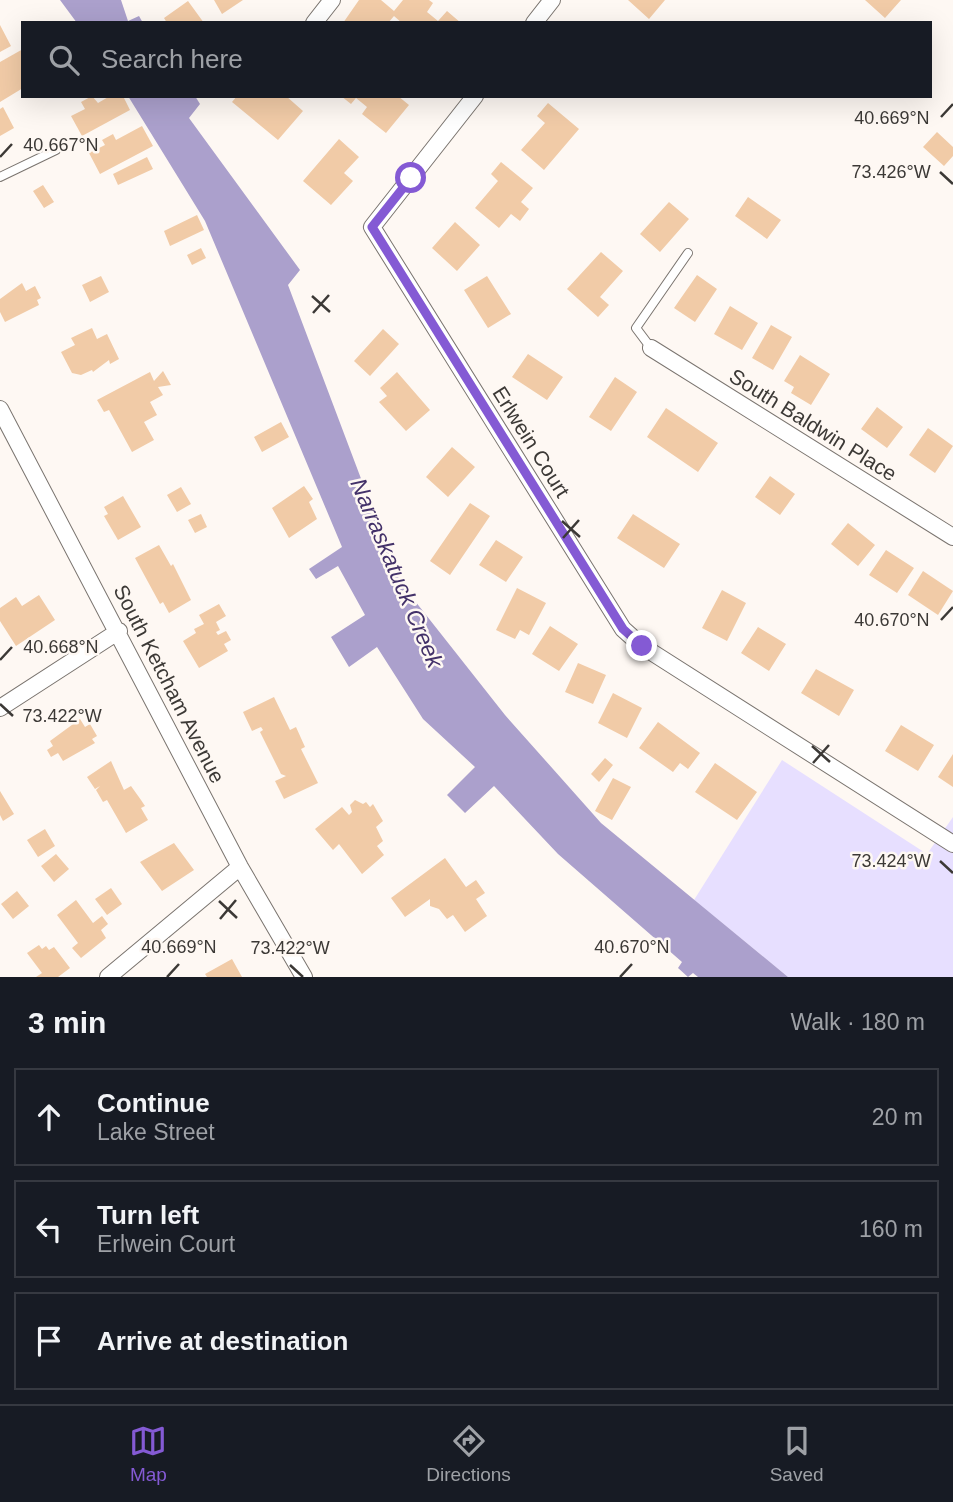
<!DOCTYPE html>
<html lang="en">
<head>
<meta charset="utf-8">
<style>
	:root { --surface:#171b24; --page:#242831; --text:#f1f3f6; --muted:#9ea1a6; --line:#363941; --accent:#845ad4 }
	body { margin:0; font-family:Arial,sans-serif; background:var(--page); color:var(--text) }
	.stop { position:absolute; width:21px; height:21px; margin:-16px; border:5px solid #845ad4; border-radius:50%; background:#fff }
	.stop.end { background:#845ad4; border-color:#fff; box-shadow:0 2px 7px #0008 }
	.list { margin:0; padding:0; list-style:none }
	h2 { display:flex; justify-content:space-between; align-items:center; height:91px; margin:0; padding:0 28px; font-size:30px }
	h2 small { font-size:23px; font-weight:400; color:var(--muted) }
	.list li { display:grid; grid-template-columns:46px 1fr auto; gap:21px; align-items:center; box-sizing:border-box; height:98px; margin:0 14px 14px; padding:0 14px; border:2px solid var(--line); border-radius:0px }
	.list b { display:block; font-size:26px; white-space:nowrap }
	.list p { margin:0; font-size:23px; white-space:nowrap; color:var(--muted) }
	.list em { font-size:23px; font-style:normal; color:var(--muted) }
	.icon { flex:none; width:38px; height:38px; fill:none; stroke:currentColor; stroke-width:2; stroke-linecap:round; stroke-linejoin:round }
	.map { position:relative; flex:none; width:953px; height:977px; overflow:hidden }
	.search { position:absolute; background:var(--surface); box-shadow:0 7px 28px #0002; left:21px; right:21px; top:21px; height:77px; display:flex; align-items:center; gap:18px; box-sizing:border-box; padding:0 24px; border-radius:0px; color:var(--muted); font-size:26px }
	.sheet { height:427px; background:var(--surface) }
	nav { display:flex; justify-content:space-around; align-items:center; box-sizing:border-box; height:98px; border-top:2px solid var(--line); background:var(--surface); font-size:19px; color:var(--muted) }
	nav a { display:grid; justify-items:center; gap:4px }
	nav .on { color:var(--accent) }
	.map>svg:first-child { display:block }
	.green { fill:#e7dfff }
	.water { fill:#aba0cc }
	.building { fill:#f1cba7 }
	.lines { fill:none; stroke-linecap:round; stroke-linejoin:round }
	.service-casing { stroke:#7a746f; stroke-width:10 }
	.minor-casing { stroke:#7a746f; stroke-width:18 }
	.service { stroke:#fff; stroke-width:8 }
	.minor { stroke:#fff; stroke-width:16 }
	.route { stroke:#845ad4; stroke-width:9 }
	.ticks { fill:none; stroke:#3c3936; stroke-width:2.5 }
	.labels { text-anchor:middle; stroke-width:5; stroke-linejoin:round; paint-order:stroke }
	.street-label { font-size:21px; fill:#3c3936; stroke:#fef8f3 }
	.water-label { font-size:23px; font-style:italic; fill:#433169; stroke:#fef8f3 }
	.ticks-label { font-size:18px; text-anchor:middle; fill:#3c3936; stroke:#fef8f3; stroke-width:5; stroke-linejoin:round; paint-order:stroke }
</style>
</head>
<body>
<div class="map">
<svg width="953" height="977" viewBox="0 0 953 977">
	<rect width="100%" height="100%" fill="#fef8f3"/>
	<path class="green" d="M 782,760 L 927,854 L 953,817 L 953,977 L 788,977 L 694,900 Z"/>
	<path class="water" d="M 60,0 L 121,0 L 128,21 L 139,16 L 143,23 L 77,23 Z
		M 128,96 L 195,96 L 200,104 L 189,118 L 300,270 L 288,285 L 400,582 L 505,715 L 601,823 L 788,977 L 698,977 L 693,973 L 688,977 L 678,968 L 682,962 L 558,854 L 494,786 L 465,813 L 447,795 L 475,767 L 423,719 L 377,647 L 349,667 L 331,637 L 365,615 L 338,566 L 316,579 L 309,569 L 342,547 L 205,221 Z"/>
	<path class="building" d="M 214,0 L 243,0 L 222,14 Z
		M 359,0 L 381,0 L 394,11 L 403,0 L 429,0 L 433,3 L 427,12 L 438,21 L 447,11 L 461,23 L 402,23 L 394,16 L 388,23 L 343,23 Z
		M 628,0 L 665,0 L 649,19 Z
		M 865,0 L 901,0 L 885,18 Z
		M 188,1 L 204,23 L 167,23 L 164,18 Z
		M 0,25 L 11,46 L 0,52 Z
		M 23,49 L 23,88 L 0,102 L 0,62 Z
		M 92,96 L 98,103 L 110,96 L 123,96 L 130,110 L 82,136 L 71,116 L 85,109 L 81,102 Z
		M 237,96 L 286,96 L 303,111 L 278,140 L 232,102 Z
		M 341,96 L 398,96 L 409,105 L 386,133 L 362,114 L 367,107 L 356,98 L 351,104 Z
		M 548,103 L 579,129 L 544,170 L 521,150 L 545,123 L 537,116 Z
		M 3,107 L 14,128 L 0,136 L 0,109 Z
		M 142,126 L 153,146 L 100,174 L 89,153 L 105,145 L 102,140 L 113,134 L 116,140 Z
		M 937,132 L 953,147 L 953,156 L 944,166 L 923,147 Z
		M 339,139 L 359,157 L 344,173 L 353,181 L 331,205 L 303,181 Z
		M 147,157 L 153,169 L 118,185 L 113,174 Z
		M 501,162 L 533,188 L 521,202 L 529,209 L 520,221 L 511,214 L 499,228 L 475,208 L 498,181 L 491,174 Z
		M 43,185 L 54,202 L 44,208 L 33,191 Z
		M 748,197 L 781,220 L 767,239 L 735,216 Z
		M 669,202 L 689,219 L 660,252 L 640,234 Z
		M 197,215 L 204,230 L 170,246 L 164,231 Z
		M 455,222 L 480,245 L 457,271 L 432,248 Z
		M 201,248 L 206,258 L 192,265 L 187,255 Z
		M 601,252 L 623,271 L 600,297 L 609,305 L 598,317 L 567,289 Z
		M 697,275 L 717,289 L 695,322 L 674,308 Z
		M 101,276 L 109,292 L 90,302 L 82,285 Z
		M 487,276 L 511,314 L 488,328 L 464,290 Z
		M 22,283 L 26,291 L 35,286 L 41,298 L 37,300 L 39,305 L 5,322 L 0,312 L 0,299 Z
		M 730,306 L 758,323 L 742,350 L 714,334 Z
		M 771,325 L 792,337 L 773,370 L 752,358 Z
		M 92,328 L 97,339 L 107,334 L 119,359 L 110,364 L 109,360 L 93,372 L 92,370 L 81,375 L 72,373 L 61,352 L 75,345 L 71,338 Z
		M 383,329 L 399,344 L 370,376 L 354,361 Z
		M 528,354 L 563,377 L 547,400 L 512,377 Z
		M 800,355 L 830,374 L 811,405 L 791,393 L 794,387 L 784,381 Z
		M 163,371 L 171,385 L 158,387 L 163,395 L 150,402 L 157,415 L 144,422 L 154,440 L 132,452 L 109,410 L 104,412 L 97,400 L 150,372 L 154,381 Z
		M 397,372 L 430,410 L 406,431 L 379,402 L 387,396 L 380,388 Z
		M 615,377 L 637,392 L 611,431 L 589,417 Z
		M 877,407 L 903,427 L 887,448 L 861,429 Z
		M 666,408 L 718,443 L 698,472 L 647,437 Z
		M 281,422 L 289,437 L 262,452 L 254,437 Z
		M 928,428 L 953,446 L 935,473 L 909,455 Z
		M 452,447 L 475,467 L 448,497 L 426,477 Z
		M 770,476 L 795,494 L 780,515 L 755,497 Z
		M 304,486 L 313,499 L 309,502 L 317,519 L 289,538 L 272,508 Z
		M 181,487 L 191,504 L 177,512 L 167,495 Z
		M 123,496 L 141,527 L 118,540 L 104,516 L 108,514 L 104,507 Z
		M 470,503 L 490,516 L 450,575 L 430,561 Z
		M 201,514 L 207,527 L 195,533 L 188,520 Z
		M 633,514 L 680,544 L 664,568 L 617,538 Z
		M 848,523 L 875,545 L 858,566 L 831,544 Z
		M 496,540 L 523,557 L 506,582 L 479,565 Z
		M 159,545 L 171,566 L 173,564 L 191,600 L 169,613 L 163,602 L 160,604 L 135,558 Z
		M 886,550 L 914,568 L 897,593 L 869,575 Z
		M 923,571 L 953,591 L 938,615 L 908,595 Z
		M 517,588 L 546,603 L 529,635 L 520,630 L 515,639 L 496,630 Z
		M 722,590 L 746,603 L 727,641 L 702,628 Z
		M 39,595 L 55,620 L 16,646 L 0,621 L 0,608 L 16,597 L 22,606 Z
		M 219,604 L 226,616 L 216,622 L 220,630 L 216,632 L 218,635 L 226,631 L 231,640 L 224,644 L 228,651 L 199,668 L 183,641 L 196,633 L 194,629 L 204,624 L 199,615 Z
		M 550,626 L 578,644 L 559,671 L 532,654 Z
		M 758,627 L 786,644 L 769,671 L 741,653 Z
		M 578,663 L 606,675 L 593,704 L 565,692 Z
		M 816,669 L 854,690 L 839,716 L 801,693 Z
		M 613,693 L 642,708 L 627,738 L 598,723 Z
		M 274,697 L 290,730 L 296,727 L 305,747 L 301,749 L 318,783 L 284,799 L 275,781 L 286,776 L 281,774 L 260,732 L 263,730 L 261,727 L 252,731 L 243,712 Z
		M 80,719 L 85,727 L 90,724 L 97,736 L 92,739 L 95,743 L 63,761 L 58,753 L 51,757 L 47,750 L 53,746 L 50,741 Z
		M 658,722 L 700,753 L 688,769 L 680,763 L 673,772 L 639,748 Z
		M 901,725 L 934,745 L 918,771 L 885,751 Z
		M 953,754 L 953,787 L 938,777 Z
		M 605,758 L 613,765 L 599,782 L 591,774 Z
		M 111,761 L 124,790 L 131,786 L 141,800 L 145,806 L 141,808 L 148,820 L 126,833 L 107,800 L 103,802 L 96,790 L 100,786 L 95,789 L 87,777 Z
		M 715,763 L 757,792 L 737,820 L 695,792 Z
		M 613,778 L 631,787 L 612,820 L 595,811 Z
		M 0,791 L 14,814 L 3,821 L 0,815 Z
		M 355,800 L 363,804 L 366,802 L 370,807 L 373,804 L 383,821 L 376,827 L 383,841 L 377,846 L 384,855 L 362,874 L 339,844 L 333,850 L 315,829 L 342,807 L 349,815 L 352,812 L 350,805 Z
		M 45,829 L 55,846 L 38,857 L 27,840 Z
		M 174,843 L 194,870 L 162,891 L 140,862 Z
		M 56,854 L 69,869 L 54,882 L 41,866 Z
		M 445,858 L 466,887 L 476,880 L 485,893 L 476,899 L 487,916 L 465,932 L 453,915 L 447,919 L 439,909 L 430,906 L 430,899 L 405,917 L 391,898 Z
		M 111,888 L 122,904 L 107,915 L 95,899 Z
		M 17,891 L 29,906 L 13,919 L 1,904 Z
		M 76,900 L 93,923 L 102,916 L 108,924 L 101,930 L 106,938 L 81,958 L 72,948 L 78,943 L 57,915 Z
		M 39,945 L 42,949 L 46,946 L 49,950 L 54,947 L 70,968 L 58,977 L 36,977 L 42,973 L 27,953 Z
		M 232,959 L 242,977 L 207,977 L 205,974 Z"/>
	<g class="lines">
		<g class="service-casing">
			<path id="service" d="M 0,177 L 56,150
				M 651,348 L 636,328 L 688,253"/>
		</g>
		<g class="minor-casing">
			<path id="minor" d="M 314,23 L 332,0
				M 534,23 L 552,0
				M 475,96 L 372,227 L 623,629 L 642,646 L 953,844
				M 651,348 L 953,537
				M 0,409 L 240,867 L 304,977
				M 0,708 L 119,631
				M 108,977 L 240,867"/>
		</g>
		<use href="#service" class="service"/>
		<use href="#minor" class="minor"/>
	</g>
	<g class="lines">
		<path class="route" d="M 411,178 L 372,227 L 623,629 L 642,646"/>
	</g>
	<path class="ticks" d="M 941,117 L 953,104M 0,157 L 12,144M 940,172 L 953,184M 312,296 L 330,312M 313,313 L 329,295M 562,521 L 580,537M 563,538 L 579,520M 941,620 L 953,607M 0,660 L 12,647M 0,704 L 13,716M 812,746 L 830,762M 813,763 L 829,745M 940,861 L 953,873M 219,901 L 237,918M 220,919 L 236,900M 290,965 L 303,977M 167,977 L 179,964M 620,977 L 632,964"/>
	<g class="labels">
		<g class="street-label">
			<text transform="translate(813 425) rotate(32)" y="7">South Baldwin Place</text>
			<text transform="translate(531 442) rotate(58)" y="7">Erlwein Court</text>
			<text transform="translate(169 684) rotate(63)" y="7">South Ketcham Avenue</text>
		</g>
		<g class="water-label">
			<text transform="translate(397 573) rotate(67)" y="8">Narraskatuck Creek</text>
		</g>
	</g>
	<g class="ticks-label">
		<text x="892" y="124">40.669°N</text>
		<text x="61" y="151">40.667°N</text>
		<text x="891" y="178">73.426°W</text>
		<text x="892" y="626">40.670°N</text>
		<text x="61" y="653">40.668°N</text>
		<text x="62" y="722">73.422°W</text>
		<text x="891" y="867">73.424°W</text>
		<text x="179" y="953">40.669°N</text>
		<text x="632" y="953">40.670°N</text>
		<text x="290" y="954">73.422°W</text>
	</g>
</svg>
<div class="stop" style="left:411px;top:178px"></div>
<div class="stop end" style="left:642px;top:646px"></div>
<div class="search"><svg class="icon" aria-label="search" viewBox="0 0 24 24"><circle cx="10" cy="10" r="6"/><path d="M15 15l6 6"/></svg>Search here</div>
</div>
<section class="sheet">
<h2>3 min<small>Walk · 180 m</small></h2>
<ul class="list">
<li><svg class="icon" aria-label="ahead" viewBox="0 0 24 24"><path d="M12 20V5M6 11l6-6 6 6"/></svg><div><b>Continue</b><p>Lake Street</p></div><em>20 m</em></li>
<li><svg class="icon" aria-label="left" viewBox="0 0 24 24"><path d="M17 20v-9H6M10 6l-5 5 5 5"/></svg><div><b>Turn left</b><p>Erlwein Court</p></div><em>160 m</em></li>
<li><svg class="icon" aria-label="arrive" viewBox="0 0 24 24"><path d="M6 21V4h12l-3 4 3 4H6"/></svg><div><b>Arrive at destination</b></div></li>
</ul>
</section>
<nav>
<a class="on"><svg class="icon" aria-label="map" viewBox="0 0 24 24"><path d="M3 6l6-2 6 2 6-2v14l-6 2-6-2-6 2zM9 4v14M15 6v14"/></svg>Map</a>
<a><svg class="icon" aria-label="directions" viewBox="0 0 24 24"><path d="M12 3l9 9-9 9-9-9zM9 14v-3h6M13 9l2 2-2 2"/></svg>Directions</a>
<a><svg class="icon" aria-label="saved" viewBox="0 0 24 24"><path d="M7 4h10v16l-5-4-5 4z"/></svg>Saved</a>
</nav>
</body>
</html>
